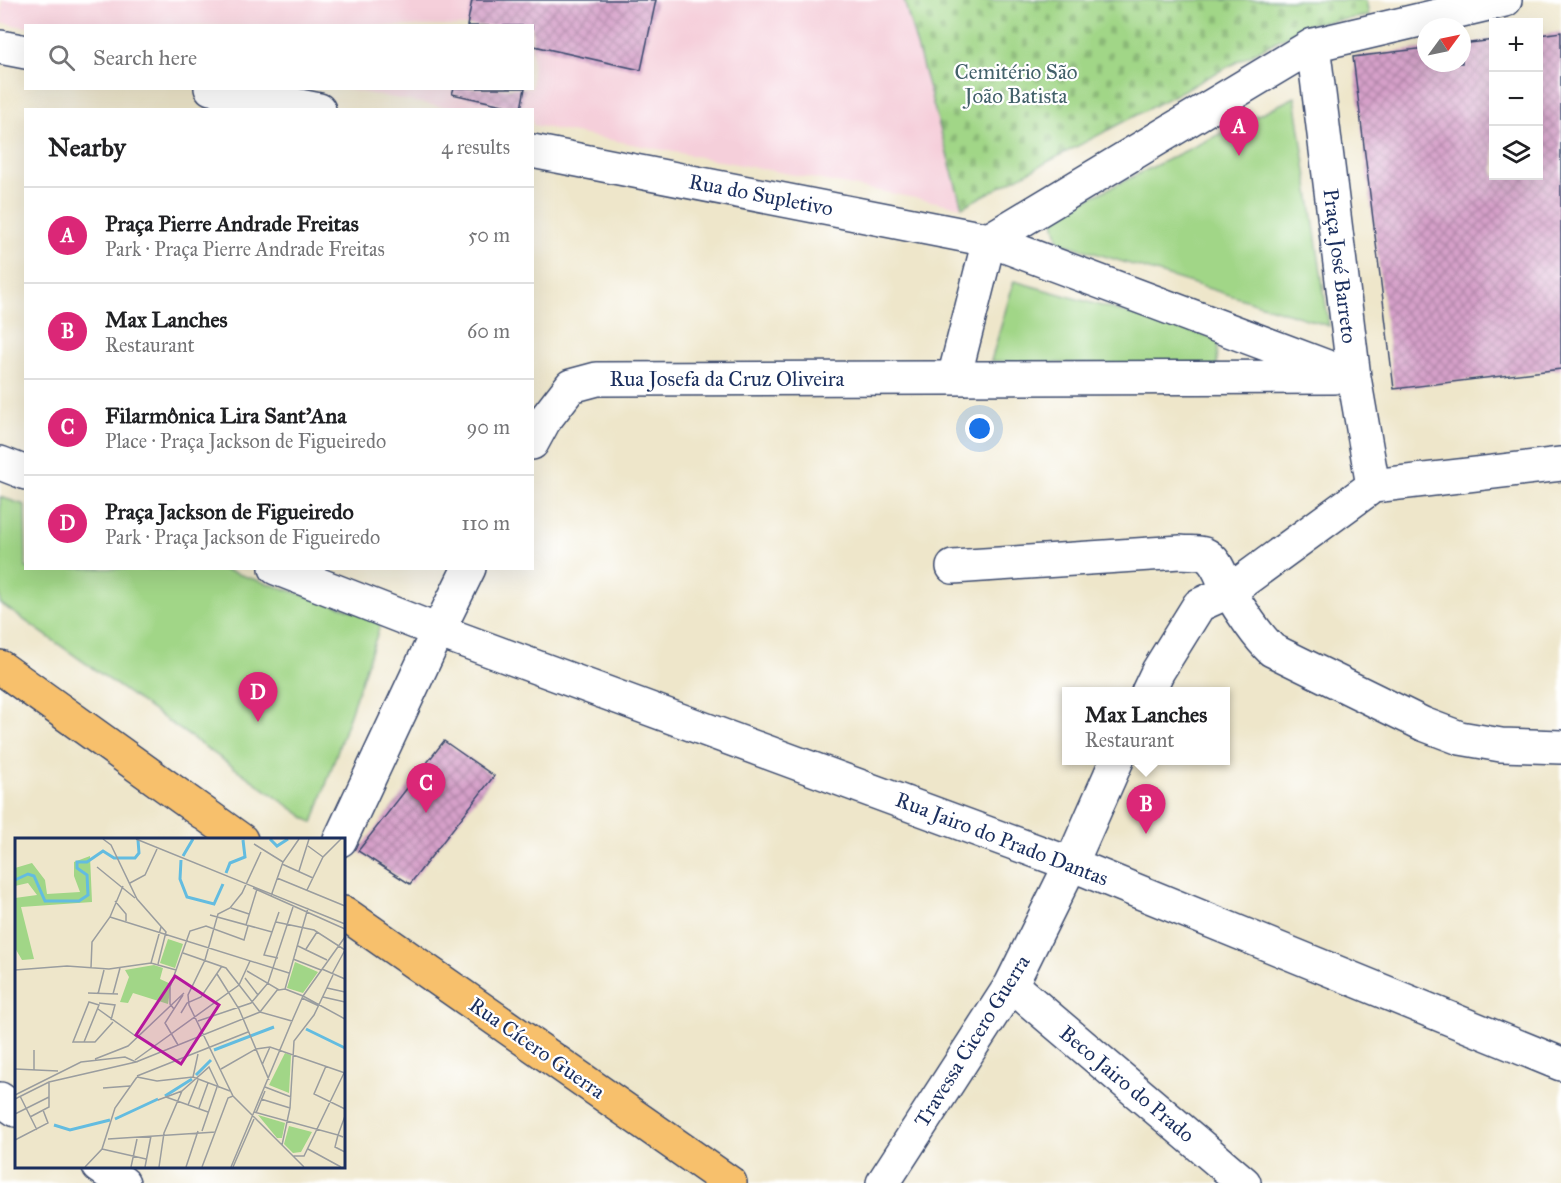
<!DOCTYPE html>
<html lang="en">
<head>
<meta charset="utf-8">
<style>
	:root { --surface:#fff; --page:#f6f6f6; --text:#202124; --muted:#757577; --line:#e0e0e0; --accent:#db2777 }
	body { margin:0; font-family:"IM FELL Great Primer",serif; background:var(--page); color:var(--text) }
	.controls { position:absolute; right:18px; top:18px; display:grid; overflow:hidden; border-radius:0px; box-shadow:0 6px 24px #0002 }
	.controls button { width:54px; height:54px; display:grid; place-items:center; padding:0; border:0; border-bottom:2px solid var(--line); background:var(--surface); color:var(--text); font:30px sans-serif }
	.compass { position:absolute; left:1417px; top:18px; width:54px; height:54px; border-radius:50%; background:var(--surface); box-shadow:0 6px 24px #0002; rotate:57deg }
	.you { position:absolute; left:980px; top:429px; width:21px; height:21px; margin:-15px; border:4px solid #fff; border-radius:50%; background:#1a73e8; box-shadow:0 0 0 9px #1a73e833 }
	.badge { display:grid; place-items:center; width:39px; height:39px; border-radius:50%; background:var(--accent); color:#fff; font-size:20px; font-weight:700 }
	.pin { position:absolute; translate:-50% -50px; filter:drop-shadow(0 2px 3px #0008) }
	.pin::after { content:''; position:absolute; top:32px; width:21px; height:18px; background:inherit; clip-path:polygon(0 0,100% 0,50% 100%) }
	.popup { position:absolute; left:1062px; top:687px; width:168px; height:78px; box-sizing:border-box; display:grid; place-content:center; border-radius:0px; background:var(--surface); filter:drop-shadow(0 2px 4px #0005); font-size:20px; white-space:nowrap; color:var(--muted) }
	.popup b { font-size:22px; color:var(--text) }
	.popup::after { content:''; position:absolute; left:50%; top:100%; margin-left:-12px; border:12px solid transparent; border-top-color:var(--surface) }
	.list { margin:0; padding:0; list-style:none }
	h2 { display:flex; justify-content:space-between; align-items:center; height:78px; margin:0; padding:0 24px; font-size:26px }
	h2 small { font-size:20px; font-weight:400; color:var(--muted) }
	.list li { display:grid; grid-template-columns:39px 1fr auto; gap:18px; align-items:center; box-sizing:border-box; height:96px; padding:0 24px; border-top:2px solid var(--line) }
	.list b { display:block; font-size:22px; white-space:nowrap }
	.list p { margin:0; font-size:20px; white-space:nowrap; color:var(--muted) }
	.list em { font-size:20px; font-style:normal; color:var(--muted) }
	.icon { flex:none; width:33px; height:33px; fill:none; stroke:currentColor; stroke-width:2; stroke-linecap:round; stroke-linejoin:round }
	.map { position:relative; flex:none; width:1561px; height:1183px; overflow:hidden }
	.search { position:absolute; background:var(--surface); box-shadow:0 6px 24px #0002; left:24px; top:24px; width:510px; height:66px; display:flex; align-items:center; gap:15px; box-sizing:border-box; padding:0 21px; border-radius:0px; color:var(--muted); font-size:22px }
	.panel { position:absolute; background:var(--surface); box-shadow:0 6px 24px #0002; left:24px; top:108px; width:510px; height:462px; border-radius:0px }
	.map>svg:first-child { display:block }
	.built { fill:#f5cfda }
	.cemetery { fill:url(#cemetery-stones); stroke:#5e8272; stroke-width:1.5 }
	.park { fill:#a1d687; stroke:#5e8272; stroke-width:1.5 }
	.building { fill:url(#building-cross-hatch) }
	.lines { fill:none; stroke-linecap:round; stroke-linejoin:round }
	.minor-casing { stroke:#3b4a6e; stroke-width:36 }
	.major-casing { stroke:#3b4a6e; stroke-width:36 }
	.minor { stroke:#fff; stroke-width:33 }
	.major { stroke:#f7c06c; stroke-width:33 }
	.labels { text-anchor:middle; stroke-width:4.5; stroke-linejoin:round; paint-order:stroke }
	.park-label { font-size:21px; fill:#43616a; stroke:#fff }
	.street-label { font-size:21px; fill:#1b2f5e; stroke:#fff }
	.inset-river { fill:none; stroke:#63bce0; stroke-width:3 }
	.inset-road { fill:none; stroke:#9a9d9f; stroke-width:1.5 }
	.view { fill:#b5179e; fill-opacity:0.15; stroke:#b5179e; stroke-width:3 }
	.inset-edge { fill:none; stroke:#1b2f5e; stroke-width:3 }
</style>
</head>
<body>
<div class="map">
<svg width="1561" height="1183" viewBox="0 0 1561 1183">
	<defs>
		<pattern id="cemetery-stones" width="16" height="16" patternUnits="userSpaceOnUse" patternTransform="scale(1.5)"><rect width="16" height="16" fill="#a1d687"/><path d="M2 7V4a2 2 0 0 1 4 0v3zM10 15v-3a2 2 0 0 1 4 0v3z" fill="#8ab877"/></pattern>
		<pattern id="building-cross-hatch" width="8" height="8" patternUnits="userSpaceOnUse" patternTransform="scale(1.5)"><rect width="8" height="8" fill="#d6a0c9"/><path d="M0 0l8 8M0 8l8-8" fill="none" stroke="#ad83a6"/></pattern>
	</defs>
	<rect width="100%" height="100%" fill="#fff"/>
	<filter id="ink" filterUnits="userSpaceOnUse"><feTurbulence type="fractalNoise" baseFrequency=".0167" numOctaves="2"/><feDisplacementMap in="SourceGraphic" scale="12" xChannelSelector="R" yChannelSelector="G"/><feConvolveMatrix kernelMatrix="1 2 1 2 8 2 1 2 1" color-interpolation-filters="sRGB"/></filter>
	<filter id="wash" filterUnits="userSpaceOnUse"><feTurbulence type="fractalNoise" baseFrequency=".008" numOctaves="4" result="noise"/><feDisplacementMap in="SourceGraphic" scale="24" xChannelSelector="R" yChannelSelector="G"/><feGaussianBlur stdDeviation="1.35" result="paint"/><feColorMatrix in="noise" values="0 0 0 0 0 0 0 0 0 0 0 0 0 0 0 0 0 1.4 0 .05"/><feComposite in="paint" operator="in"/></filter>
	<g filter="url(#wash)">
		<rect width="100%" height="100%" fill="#eee6ca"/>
		<path class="built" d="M 2,0 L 904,0 L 962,207 L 533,125 L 532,110 L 454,109 L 345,89 L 532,88 L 532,26 L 26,26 L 25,27 L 2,23 Z"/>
		<path class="cemetery" d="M 904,0 L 1366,0 L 1369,16 L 1309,24 L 962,207 Z"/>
		<path class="park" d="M 1295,97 L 1329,326 L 1059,242 L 1053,216 Z
			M 1014,281 L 1218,339 L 1217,368 L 991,361 Z
			M 0,497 L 25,505 L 26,568 L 222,569 L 382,620 L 313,823 L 0,603 Z"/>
		<g id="blocks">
			<path class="building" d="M 472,0 L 656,0 L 641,70 L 534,46 L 532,53 L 532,26 L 467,26 Z
				M 1561,32 L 1561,369 L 1394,389 L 1353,57 L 1426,48 L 1426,63 L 1462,63 L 1462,44 L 1494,40 L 1494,176 L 1539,176 L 1539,35 Z
				M 454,88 L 525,88 L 521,109 L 452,94 Z
				M 444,741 L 494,776 L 410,884 L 358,851 Z"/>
		</g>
	</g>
	<g filter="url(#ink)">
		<use href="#blocks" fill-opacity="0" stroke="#3b4a6e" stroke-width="1.5"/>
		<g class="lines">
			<g class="minor-casing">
				<path id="minor" d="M 1313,45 L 1354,377 L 1373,486
					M 0,47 L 26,52
					M 211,88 L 319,110
					M 532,151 L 989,240 L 1354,377
					M 954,378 L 989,240 L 1313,45 L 1505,0
					M 532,443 L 544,421 L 571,386 L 597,379 L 1334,377
					M 0,463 L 26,473
					M 953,567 L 1181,552 C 1188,553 1198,552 1204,554 C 1219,560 1222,582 1230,593 C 1240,610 1258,637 1272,650 L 1423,724 L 1460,738 L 1501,745 L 1561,747
					M 276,568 L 438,631 L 1071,864 L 1561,1064
					M 1148,692 L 1158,671 L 1199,605 L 1228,592 L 1373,486 L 1561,464
					M 340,840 L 438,631 L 469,568
					M 1011,985 L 1244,1183
					M 0,1099 L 16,1110
					M 99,1166 L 123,1183
					M 883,1183 L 1011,985 L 1071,864 L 1117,760"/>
			</g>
			<g class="major-casing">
				<path id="major" d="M 0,667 L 241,840
					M 344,913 L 730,1183"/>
			</g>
			<use href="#minor" class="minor"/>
			<use href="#major" class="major"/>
		</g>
	</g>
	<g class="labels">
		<g class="park-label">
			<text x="1016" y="79">Cemitério São<tspan x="1016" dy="24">João Batista</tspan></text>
		</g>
		<g class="street-label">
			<text transform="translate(761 195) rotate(11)" y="7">Rua do Supletivo</text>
			<text transform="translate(1340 266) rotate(83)" y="7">Praça José Barreto</text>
			<text x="727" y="386">Rua Josefa da Cruz Oliveira</text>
			<text transform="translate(1002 839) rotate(21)" y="7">Rua Jairo do Prado Dantas</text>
			<text transform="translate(972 1041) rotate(-58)" y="7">Travessa Cicero Guerra</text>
			<text transform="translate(537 1048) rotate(35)" y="7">Rua Cícero Guerra</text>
			<text transform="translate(1127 1084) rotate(40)" y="7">Beco Jairo do Prado</text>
		</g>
	</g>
	<g transform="translate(15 838)">
		<rect width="330" height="330" fill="#eee6ca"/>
		<path d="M 75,18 L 77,64 L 6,69 L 19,121 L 7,122 L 0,110 L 0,60 L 22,57 L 13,45 L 0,48 L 0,30 L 17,25 L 30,42 L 32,56 L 65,54 L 59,38 L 59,24 Z" fill="#a1d687"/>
		<path d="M 139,127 L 148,130 L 145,141 L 156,146 L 153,166 L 118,155 L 113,165 L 105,164 L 114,139 L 110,132 Z" fill="#a1d687"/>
		<path d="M 153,101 L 168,106 L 160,130 L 145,125 ZM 280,124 L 303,134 L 288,155 L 272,150 ZM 270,215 L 276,217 L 274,255 L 254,247 ZM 243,277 L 270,285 L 267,300 L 262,300 ZM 274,288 L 297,294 L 286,314 L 278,315 L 269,306 Z" fill="#a1d687"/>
		<path class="inset-river" d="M 255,1 L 262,8 L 273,1M 168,18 L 178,1M 166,22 L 165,41 L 172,59 L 199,66 L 208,46M 211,35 L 215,25 L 230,19 L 228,2M 0,42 L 13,36 L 19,38 L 30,63 L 64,63 L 73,57 L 72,37 L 62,30 L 62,24 L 72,24 L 88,13 L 99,20 L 120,20 L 124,15 L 123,2M 291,191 L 330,210M 199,212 L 259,189M 181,237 L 196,222M 150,258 L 177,241M 100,281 L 143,261M 39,287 L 55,292 L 95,282"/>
		<path class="inset-road" d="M 88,1 L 96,7 L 122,61 L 151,94 L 143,126M 121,1 L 330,86M 239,6 L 268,24M 293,8 L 308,19M 246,14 L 227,55 L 215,70 L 203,76 L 190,122 L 173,157 L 174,167 L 218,258 L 289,329M 267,26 L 298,40M 82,29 L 120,60M 284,33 L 294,1M 262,40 L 330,68M 115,45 L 130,37 L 142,11M 238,50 L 330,91M 292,52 L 308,19 L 326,1M 256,58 L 268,24 L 284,1M 100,63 L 111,76 L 111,83M 216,70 L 234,76M 293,70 L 270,151 L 288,158 L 330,99M 195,77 L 257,94M 95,79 L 274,135M 261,84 L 299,92 L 330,112M 231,87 L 242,51M 283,108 L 312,122M 291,111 L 302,94M 168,115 L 211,130 L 245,174 L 263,151M 263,120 L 249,117 L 264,74M 278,121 L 306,132M 136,125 L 146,89M 76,130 L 77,104 L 95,79 L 108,48M 307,131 L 330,141M 0,132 L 52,128 L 94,131 L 136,125 L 161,132M 232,133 L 264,152 L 270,151M 202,136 L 224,171 L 254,242M 317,136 L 330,112M 230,140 L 243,157M 312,150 L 330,154M 73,155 L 103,156M 83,156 L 89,132M 98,156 L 105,130M 288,158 L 330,181M 308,159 L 330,164M 287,160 L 304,168M 84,165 L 100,167 L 96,182M 83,171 L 122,199M 159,171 L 155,166 L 155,149 L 175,93 L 191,88 L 229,102 L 233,88M 166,175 L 172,165 L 186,159 L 207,128M 183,183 L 236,165 L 253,145 L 278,69M 69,204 L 84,167 L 74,164 L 58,204 L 80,204 L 98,184M 163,207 L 150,185 L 168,157M 19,212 L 19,232M 80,221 L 113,208 L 169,155M 120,222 L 224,147 L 235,123M 121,224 L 245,174 L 277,183 L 288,158M 247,227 L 255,209M 311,228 L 299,256 L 330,271M 0,231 L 43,233M 206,231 L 241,211 L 255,209 L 330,235M 122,238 L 233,194M 122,239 L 142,243 L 178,239 L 215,253M 178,239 L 183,216M 250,249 L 276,259M 88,250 L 115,248M 0,257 L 66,224 L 110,219 L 121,224 L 34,244 L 0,261M 5,258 L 22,292M 151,259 L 193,274M 246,261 L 275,270M 143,262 L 167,253M 173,267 L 183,242M 184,270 L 193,245M 239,274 L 323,297 L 320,309 L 330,314M 241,275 L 250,253M 0,276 L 34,259M 15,279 L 34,269 L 34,244M 187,293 L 202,249M 328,299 L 323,297 L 330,278M 93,301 L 201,294M 0,302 L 33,285 L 28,272M 267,307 L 275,270 L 279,203 L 299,177 L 318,137M 87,311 L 131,321M 293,311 L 326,329M 278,318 L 289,318 L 329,235M 70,329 L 87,311 L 100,270 L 122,239M 116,329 L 122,301M 130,329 L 136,298M 144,329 L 149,295 L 167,253 L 194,229 L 204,250M 171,329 L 183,293M 187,329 L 213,260 L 218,258M 216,329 L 277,183M 218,329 L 239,281"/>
		<path class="view" d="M 160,138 L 204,167 L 166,226 L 121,197 Z"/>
		<rect width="330" height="330" class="inset-edge"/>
	</g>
</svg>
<div class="controls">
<button>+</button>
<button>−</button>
<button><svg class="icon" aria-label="layers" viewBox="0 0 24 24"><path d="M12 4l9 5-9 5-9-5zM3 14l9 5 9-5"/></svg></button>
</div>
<svg class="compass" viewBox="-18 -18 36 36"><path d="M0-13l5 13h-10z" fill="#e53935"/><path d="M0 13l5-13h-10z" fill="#757577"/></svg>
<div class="you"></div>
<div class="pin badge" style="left:1239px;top:156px">A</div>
<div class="pin badge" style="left:1146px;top:834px">B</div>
<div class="popup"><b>Max Lanches</b>Restaurant</div>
<div class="pin badge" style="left:426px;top:813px">C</div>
<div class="pin badge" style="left:258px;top:722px">D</div>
<div class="search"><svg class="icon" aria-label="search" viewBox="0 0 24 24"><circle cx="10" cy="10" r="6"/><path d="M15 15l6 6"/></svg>Search here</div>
<section class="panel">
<h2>Nearby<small>4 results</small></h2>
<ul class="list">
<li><span class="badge">A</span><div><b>Praça Pierre Andrade Freitas</b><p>Park · Praça Pierre Andrade Freitas</p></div><em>50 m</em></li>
<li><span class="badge">B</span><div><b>Max Lanches</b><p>Restaurant</p></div><em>60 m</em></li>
<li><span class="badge">C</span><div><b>Filarmônica Lira Sant'Ana</b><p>Place · Praça Jackson de Figueiredo</p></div><em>90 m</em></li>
<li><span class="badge">D</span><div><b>Praça Jackson de Figueiredo</b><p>Park · Praça Jackson de Figueiredo</p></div><em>110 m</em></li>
</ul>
</section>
</div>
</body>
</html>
